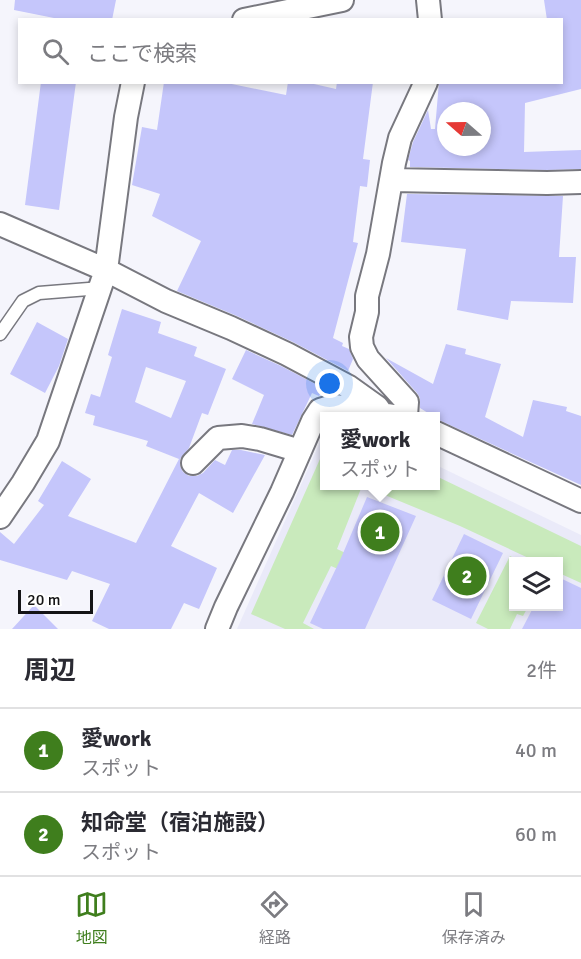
<!DOCTYPE html>
<html lang="ja">
<head>
<meta charset="utf-8">
<style>
	:root { --surface:#fff; --page:#f7f7f7; --text:#2b2b33; --muted:#7c7c81; --line:#e1e1e2; --accent:#3f7e1d }
	body { margin:0; font-family:Signika,"Noto Sans JP",sans-serif; background:var(--page); color:var(--text) }
	.controls { position:absolute; right:18px; bottom:18px; display:grid; overflow:hidden; border-radius:0px; box-shadow:0 3px 9px #0003 }
	.controls button { width:54px; height:54px; display:grid; place-items:center; padding:0; border:0; border-bottom:2px solid var(--line); background:var(--surface); color:var(--text); font:30px sans-serif }
	.compass { position:absolute; left:437px; top:102px; width:54px; height:54px; border-radius:50%; background:var(--surface); box-shadow:0 3px 9px #0003; rotate:290deg }
	.scale { position:absolute; left:18px; bottom:15px; width:75px; box-sizing:border-box; padding-left:6px; border:3px solid #141416; border-top:0; font-size:16px; line-height:21px; white-space:nowrap; color:#141416; -webkit-text-stroke:4px #fff; paint-order:stroke }
	.you { position:absolute; left:330px; top:384px; width:21px; height:21px; margin:-15px; border:4px solid #fff; border-radius:50%; background:#1a73e8; box-shadow:0 0 0 9px #1a73e833 }
	.badge { display:grid; place-items:center; width:39px; height:39px; border-radius:50%; background:var(--accent); color:#fff; font-size:20px; font-weight:700 }
	.pin { position:absolute; translate:-50% -50%; border:3px solid #fff; box-shadow:0 2px 6px #0006 }
	.popup { position:absolute; left:320px; top:412px; width:120px; height:78px; box-sizing:border-box; display:grid; place-content:center; border-radius:0px; background:var(--surface); filter:drop-shadow(0 2px 4px #0005); font-size:20px; white-space:nowrap; color:var(--muted) }
	.popup b { font-size:22px; color:var(--text) }
	.popup::after { content:''; position:absolute; left:50%; top:100%; margin-left:-12px; border:12px solid transparent; border-top-color:var(--surface) }
	.list { margin:0; padding:0; list-style:none }
	h2 { display:flex; justify-content:space-between; align-items:center; height:78px; margin:0; padding:0 24px; font-size:26px }
	h2 small { font-size:20px; font-weight:400; color:var(--muted) }
	.list li { display:grid; grid-template-columns:39px 1fr auto; gap:18px; align-items:center; box-sizing:border-box; height:84px; padding:0 24px; border-top:2px solid var(--line) }
	.list b { display:block; font-size:22px; white-space:nowrap }
	.list p { margin:0; font-size:20px; white-space:nowrap; color:var(--muted) }
	.list em { font-size:20px; font-style:normal; color:var(--muted) }
	.icon { flex:none; width:33px; height:33px; fill:none; stroke:currentColor; stroke-width:2; stroke-linecap:round; stroke-linejoin:round }
	.map { position:relative; flex:none; width:581px; height:629px; overflow:hidden }
	.search { position:absolute; background:var(--surface); box-shadow:0 3px 9px #0003; left:18px; right:18px; top:18px; height:66px; display:flex; align-items:center; gap:15px; box-sizing:border-box; padding:0 21px; border-radius:0px; color:var(--muted); font-size:22px }
	.sheet { height:246px; background:var(--surface) }
	nav { display:flex; justify-content:space-around; align-items:center; box-sizing:border-box; height:84px; border-top:2px solid var(--line); background:var(--surface); font-size:16px; color:var(--muted) }
	nav a { display:grid; justify-items:center; gap:3px }
	nav .on { color:var(--accent) }
	.map>svg:first-child { display:block }
	.built { fill:#eaeaf9; fill-rule:evenodd }
	.green { fill:#c9eabc }
	.building { fill:#c5c6fb; fill-rule:evenodd }
	.lines { fill:none; stroke-linecap:round; stroke-linejoin:round }
	.lane-casing { stroke:#78787f; stroke-width:15 }
	.street-casing { stroke:#78787f; stroke-width:26 }
	.lane { stroke:#fff; stroke-width:12 }
	.street { stroke:#fff; stroke-width:22 }
</style>
</head>
<body>
<div class="map">
<svg width="581" height="629" viewBox="0 0 581 629">
	<rect width="100%" height="100%" fill="#f5f5fc"/>
	<path class="built" d="M 324,433 L 324,486 L 436,486 L 436,465 L 581,535 L 581,629 L 237,629 ZM 514,562 L 558,562 L 558,606 L 514,606 Z"/>
	<path class="green" d="M 324,450 L 324,486 L 362,486 L 337,549 L 388,573 L 381,588 L 331,566 L 303,623 L 314,629 L 285,629 L 251,614 Z
		M 436,476 L 581,546 L 581,583 L 559,573 L 558,562 L 535,561 L 460,526 L 363,486 L 436,486 Z
		M 510,556 L 520,561 L 514,562 L 514,606 L 528,607 L 523,616 L 517,614 L 510,629 L 488,629 L 476,623 Z"/>
	<path class="building" d="M 15,0 L 116,0 L 112,20 L 64,20 L 14,10 Z
		M 544,0 L 581,0 L 581,89 L 525,103 L 524,152 L 581,150 L 581,169 L 547,170 L 410,167 L 410,161 L 408,160 L 413,142 L 428,110 L 431,129 L 435,129 L 439,82 L 561,82 L 561,20 L 547,20 ZM 446,111 L 482,111 L 482,147 L 446,147 Z
		M 41,82 L 76,82 L 59,210 L 25,205 Z
		M 164,82 L 222,82 L 286,95 L 288,82 L 305,82 L 336,89 L 337,82 L 373,82 L 363,159 L 370,160 L 367,187 L 360,186 L 353,242 L 358,243 L 333,338 L 343,343 L 342,346 L 349,349 L 353,359 L 348,371 L 293,342 L 237,316 L 177,291 L 201,241 L 152,216 L 160,194 L 132,185 L 142,127 L 157,130 Z
		M 407,194 L 563,196 L 559,257 L 576,257 L 573,303 L 511,301 L 508,320 L 457,310 L 466,249 L 401,242 Z
		M 122,309 L 161,322 L 158,333 L 197,347 L 194,356 L 226,369 L 208,415 L 202,413 L 189,448 L 180,459 L 180,466 L 183,472 L 189,476 L 197,476 L 203,473 L 215,460 L 225,465 L 232,450 L 241,450 L 265,455 L 233,513 L 199,493 L 171,546 L 217,568 L 199,609 L 184,603 L 171,629 L 109,629 L 92,621 L 110,584 L 72,571 L 67,580 L 0,560 L 0,532 L 14,544 L 44,505 L 38,501 L 62,461 L 91,479 L 68,516 L 136,543 L 179,459 L 146,446 L 148,441 L 93,425 L 95,416 L 85,413 L 91,394 L 100,397 L 112,357 L 108,355 ZM 146,367 L 186,381 L 171,418 L 135,402 Z
		M 37,322 L 68,339 L 59,366 L 45,393 L 10,374 Z
		M 446,344 L 466,349 L 465,354 L 501,364 L 485,417 L 523,437 L 533,400 L 567,407 L 566,411 L 581,416 L 581,485 L 441,421 L 420,408 L 420,398 L 417,393 L 386,358 L 433,384 Z
		M 246,350 L 281,366 L 323,388 L 319,396 L 312,393 L 292,435 L 252,424 L 264,395 L 232,379 Z
		M 367,497 L 416,516 L 365,629 L 323,629 L 310,623 L 341,558 Z
		M 464,534 L 503,553 L 471,619 L 432,600 Z
		M 558,577 L 581,588 L 581,629 L 522,629 L 534,606 L 558,606 Z
		M 34,605 L 58,629 L 12,629 Z"/>
	<g class="lines">
		<g class="lane-casing">
			<path id="lane" d="M 0,334 L 23,301 L 39,293 L 101,288"/>
		</g>
		<g class="street-casing">
			<path id="street" d="M 428,0 L 430,20
				M 244,20 L 342,0
				M 392,180 L 547,183 L 581,182
				M 0,224 L 106,270 L 166,301 L 231,328 L 287,354 L 349,387 L 377,407 L 382,414 L 394,416
				M 406,416 L 407,402 L 368,359 L 362,347 L 361,337 L 367,312 L 367,296 L 378,254 L 394,163 L 400,138 L 426,82
				M 436,433 L 581,501
				M 193,463 L 218,438 L 242,436 L 260,439 L 300,451
				M 0,517 L 23,483 L 48,441 L 106,270 L 126,117 L 133,82
				M 217,629 L 226,607 L 282,492 L 313,421 L 320,410 L 333,406 L 368,409 L 377,407"/>
		</g>
		<use href="#lane" class="lane"/>
		<use href="#street" class="street"/>
	</g>
</svg>
<div class="controls">
<button><svg class="icon" aria-label="layers" viewBox="0 0 24 24"><path d="M12 4l9 5-9 5-9-5zM3 14l9 5 9-5"/></svg></button>
</div>
<svg class="compass" viewBox="-18 -18 36 36"><path d="M0-13l5 13h-10z" fill="#e53935"/><path d="M0 13l5-13h-10z" fill="#7c7c81"/></svg>
<div class="scale">20 m</div>
<div class="you"></div>
<div class="pin badge" style="left:380px;top:532px">1</div>
<div class="popup"><b>愛work</b>スポット</div>
<div class="pin badge" style="left:467px;top:576px">2</div>
<div class="search"><svg class="icon" aria-label="search" viewBox="0 0 24 24"><circle cx="10" cy="10" r="6"/><path d="M15 15l6 6"/></svg>ここで検索</div>
</div>
<section class="sheet">
<h2>周辺<small>2件</small></h2>
<ul class="list">
<li><span class="badge">1</span><div><b>愛work</b><p>スポット</p></div><em>40 m</em></li>
<li><span class="badge">2</span><div><b>知命堂（宿泊施設）</b><p>スポット</p></div><em>60 m</em></li>
</ul>
</section>
<nav>
<a class="on"><svg class="icon" aria-label="map" viewBox="0 0 24 24"><path d="M3 6l6-2 6 2 6-2v14l-6 2-6-2-6 2zM9 4v14M15 6v14"/></svg>地図</a>
<a><svg class="icon" aria-label="directions" viewBox="0 0 24 24"><path d="M12 3l9 9-9 9-9-9zM9 14v-3h6M13 9l2 2-2 2"/></svg>経路</a>
<a><svg class="icon" aria-label="saved" viewBox="0 0 24 24"><path d="M7 4h10v16l-5-4-5 4z"/></svg>保存済み</a>
</nav>
</body>
</html>
